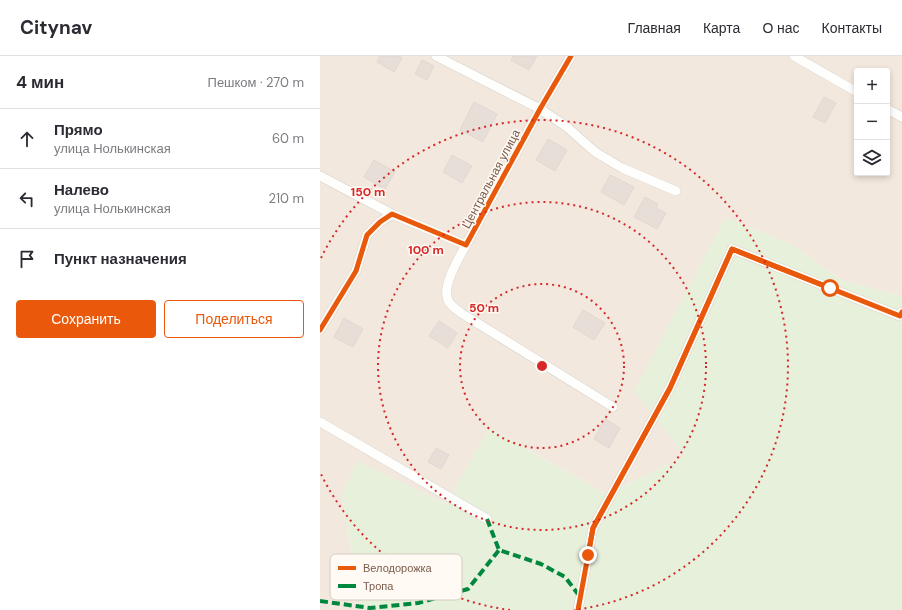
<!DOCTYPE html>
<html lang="ru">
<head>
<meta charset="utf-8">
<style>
	:root { --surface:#fff; --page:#f2f2f3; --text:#2b2b33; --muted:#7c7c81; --line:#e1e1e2; --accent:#ea580c }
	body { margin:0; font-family:"DM Sans",sans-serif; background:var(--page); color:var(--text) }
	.controls { position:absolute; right:12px; top:12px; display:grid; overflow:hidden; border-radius:4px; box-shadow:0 2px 6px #0003 }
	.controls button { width:36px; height:36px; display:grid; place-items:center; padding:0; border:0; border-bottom:1px solid var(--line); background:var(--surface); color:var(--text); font:20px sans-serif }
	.stop { position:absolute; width:12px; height:12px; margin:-9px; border:3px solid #ea580c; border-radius:50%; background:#fff }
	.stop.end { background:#ea580c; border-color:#fff; box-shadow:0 1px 4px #0008 }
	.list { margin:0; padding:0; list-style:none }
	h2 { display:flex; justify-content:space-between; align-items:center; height:52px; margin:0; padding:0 16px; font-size:17px }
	h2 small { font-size:13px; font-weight:400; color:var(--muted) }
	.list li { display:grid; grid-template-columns:26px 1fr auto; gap:12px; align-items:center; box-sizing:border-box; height:60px; padding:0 16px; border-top:1px solid var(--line) }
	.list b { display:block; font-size:15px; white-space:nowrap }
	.list p { margin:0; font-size:13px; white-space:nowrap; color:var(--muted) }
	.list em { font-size:13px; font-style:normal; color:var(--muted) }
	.actions { display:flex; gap:8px; padding:12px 16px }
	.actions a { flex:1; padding:9px 0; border:1px solid var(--accent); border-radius:4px; text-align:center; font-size:14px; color:var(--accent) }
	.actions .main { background:var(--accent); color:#fff }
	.icon { flex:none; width:22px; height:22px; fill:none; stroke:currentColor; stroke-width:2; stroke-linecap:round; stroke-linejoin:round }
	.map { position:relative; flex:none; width:582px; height:554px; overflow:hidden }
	header { display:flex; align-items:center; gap:24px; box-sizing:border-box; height:56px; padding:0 20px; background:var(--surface); border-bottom:1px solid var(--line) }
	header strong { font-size:19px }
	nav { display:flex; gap:22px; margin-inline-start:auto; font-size:14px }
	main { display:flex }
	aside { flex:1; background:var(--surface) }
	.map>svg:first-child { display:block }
	.residential { fill:#f2e8de; fill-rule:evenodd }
	.green { fill:#e7f0db }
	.building { fill:#e6ded7; stroke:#e2d8d2 }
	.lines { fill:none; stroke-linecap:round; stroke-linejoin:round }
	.street-casing { stroke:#d7d1cb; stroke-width:10 }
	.street { stroke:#fefefd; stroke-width:9 }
	.quiet { stroke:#00873e; stroke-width:4; stroke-dasharray:8 4; stroke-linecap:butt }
	.cycleway-casing { stroke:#fffaf3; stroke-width:8 }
	.cycleway { stroke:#e8590c; stroke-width:5 }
	.route { stroke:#ea580c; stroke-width:5 }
	.ring { fill:none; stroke:#d62828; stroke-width:2; stroke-dasharray:2 4 }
	.labels { text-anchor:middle; stroke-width:3; stroke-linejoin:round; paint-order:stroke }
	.street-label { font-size:12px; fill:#7a5c4d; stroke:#fffaf3 }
	.key { fill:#fffaf3; stroke:#d7cbc1; stroke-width:1 }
	.key-label { font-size:11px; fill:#7a5c4d }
	.centre { fill:#d62828; stroke:#fffaf3; stroke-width:2 }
	.ring-label { font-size:12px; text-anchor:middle; font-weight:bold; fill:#d62828; stroke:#fffaf3; stroke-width:3; stroke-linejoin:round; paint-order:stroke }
</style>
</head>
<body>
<header>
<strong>Citynav</strong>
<nav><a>Главная</a><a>Карта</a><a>О нас</a><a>Контакты</a></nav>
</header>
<main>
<aside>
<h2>4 мин<small>Пешком · 270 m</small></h2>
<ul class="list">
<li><svg class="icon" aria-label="ahead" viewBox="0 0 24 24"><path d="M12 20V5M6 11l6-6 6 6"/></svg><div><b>Прямо</b><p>улица Нолькинская</p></div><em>60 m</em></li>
<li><svg class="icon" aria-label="left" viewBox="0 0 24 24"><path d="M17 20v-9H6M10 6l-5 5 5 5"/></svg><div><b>Налево</b><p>улица Нолькинская</p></div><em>210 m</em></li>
<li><svg class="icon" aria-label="arrive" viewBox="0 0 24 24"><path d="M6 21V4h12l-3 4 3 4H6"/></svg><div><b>Пункт назначения</b></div></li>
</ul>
<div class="actions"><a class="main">Сохранить</a><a>Поделиться</a></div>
</aside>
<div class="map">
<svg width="582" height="554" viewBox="0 0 582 554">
	<rect width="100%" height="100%" fill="#f9f5f0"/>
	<path class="residential" d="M 0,0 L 582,0 L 582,240 L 523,225 L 471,188 L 405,162 L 365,400 L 286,438 L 170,372 L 126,448 L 37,406 L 22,440 L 41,554 L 0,554 ZM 537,15 L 567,15 L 567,117 L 537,117 Z"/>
	<path class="green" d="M 405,162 L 471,188 L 523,225 L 582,240 L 582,554 L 41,554 L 22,440 L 37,405 L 126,448 L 169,372 L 286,438 L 365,400 L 314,335 Z"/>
	<path class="building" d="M 60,0 L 79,0 L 82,2 L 74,16 L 57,6 Z
		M 193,0 L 217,0 L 209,14 L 191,4 Z
		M 102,4 L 114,10 L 107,24 L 95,18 Z
		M 504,41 L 516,47 L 505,67 L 493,61 Z
		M 154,46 L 177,58 L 163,86 L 140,74 Z
		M 228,83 L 247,94 L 235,115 L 216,104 Z
		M 132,99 L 152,110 L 142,127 L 123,116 Z
		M 54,104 L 75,116 L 65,133 L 44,121 Z
		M 290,119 L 314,131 L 304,149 L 281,136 Z
		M 325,141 L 338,148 L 336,152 L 346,157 L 337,173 L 314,161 Z
		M 263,254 L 285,267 L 274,284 L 253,271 Z
		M 24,262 L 43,273 L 33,291 L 14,281 Z
		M 119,265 L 137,277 L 128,292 L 109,280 Z
		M 285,363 L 300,372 L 289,392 L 274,383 Z
		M 116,392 L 129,399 L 121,413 L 108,406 Z"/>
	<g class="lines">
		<g class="street-casing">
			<path id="street" d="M 116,0 L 220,53 L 247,71 L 275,96 L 302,112 L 356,135
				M 474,0 L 537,36
				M 567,53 L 582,61
				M 0,120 L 72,158
				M 146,189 C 139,202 120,232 129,246 C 131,250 137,254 141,257 L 293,351
				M 0,274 L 36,215 L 47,179 L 60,166 L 72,158 L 146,189 L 220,53 L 251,0
				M 0,366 L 167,463
				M 258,554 L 273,472 L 350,332 L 412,193 L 580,260 L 582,256"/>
		</g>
		<use href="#street" class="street"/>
		<path class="quiet" d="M 167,463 L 179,494 L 221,508 L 245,521 L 261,542
			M 0,545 L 50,552 L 98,547 L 148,533 L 179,494"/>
		<g class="cycleway-casing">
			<path id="cycleway" d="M 0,274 L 36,215 L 47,179 L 60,166 L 72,158 L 146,189 L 220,53 L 251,0
				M 258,554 L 273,472 L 350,332 L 412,193 L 580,260 L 582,256"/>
		</g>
		<use href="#cycleway" class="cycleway"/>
	</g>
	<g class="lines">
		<path class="route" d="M 268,499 L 273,472 L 350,332 L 412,193 L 510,232"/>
	</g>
	<g class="ring">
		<circle cx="222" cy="310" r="82"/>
		<circle cx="222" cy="310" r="164"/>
		<path d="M190 554A246 246 0 0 1 1 418M1 202A246 246 0 1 1 254 554"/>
	</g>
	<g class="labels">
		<g class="street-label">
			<text transform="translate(171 123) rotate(-62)" y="4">Центральная улица</text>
		</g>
	</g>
	<rect x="10" y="498" width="132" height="46" rx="6" class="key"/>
	<rect x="18" y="510" width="18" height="4" fill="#e8590c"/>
	<rect x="18" y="528" width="18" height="4" fill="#00873e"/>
	<g class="key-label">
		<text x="43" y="516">Велодорожка</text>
		<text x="43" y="534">Тропа</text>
	</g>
	<circle cx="222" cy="310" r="6" class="centre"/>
	<g class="ring-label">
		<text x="48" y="140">150 m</text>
		<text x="106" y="198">100 m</text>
		<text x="164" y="256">50 m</text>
	</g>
</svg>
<div class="controls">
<button>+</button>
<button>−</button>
<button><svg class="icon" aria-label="layers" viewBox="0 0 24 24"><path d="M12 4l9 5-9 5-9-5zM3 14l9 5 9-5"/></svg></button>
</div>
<div class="stop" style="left:510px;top:232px"></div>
<div class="stop end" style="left:268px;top:499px"></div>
</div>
</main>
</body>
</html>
